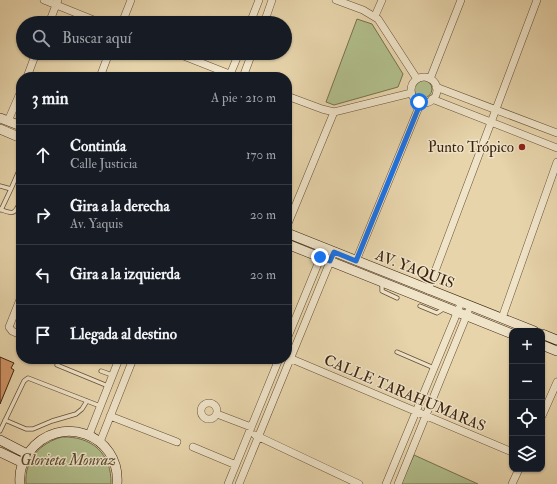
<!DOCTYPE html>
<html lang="es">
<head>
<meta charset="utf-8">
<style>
	:root { --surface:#171b24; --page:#242831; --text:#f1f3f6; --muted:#9ea1a6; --line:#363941 }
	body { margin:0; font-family:"IM FELL Double Pica",serif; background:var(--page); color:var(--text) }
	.controls { position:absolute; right:12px; bottom:12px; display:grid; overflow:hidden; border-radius:8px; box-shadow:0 1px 3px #0004 }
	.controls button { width:36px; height:36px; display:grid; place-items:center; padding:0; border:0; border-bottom:1px solid var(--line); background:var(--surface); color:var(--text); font:20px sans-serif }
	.stop { position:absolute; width:12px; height:12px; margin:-9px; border:3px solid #1a73e8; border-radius:50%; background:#fff }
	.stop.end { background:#1a73e8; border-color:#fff; box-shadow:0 1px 4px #0008 }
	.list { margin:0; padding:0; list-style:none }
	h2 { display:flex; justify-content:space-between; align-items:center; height:52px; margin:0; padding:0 16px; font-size:17px }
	h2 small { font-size:13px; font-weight:400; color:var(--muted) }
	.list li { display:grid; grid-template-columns:26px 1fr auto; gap:12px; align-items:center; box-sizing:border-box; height:60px; padding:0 16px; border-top:1px solid var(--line) }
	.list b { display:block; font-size:15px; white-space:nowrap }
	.list p { margin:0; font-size:13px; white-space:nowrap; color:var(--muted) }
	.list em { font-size:13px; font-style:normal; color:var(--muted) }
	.icon { flex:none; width:22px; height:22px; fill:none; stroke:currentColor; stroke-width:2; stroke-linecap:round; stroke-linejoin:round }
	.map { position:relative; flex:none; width:557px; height:484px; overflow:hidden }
	.search { position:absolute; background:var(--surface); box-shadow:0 1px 3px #0004; left:16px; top:16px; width:276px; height:44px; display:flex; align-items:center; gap:10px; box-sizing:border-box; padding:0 14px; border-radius:22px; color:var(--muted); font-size:15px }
	.panel { position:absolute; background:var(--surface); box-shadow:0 1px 3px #0004; left:16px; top:72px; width:276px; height:292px; border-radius:16px }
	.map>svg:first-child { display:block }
	.green { fill:#b1be8c; stroke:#76704e }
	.building { fill:#d19467; stroke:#3b2310 }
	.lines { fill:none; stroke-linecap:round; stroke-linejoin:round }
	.lane-casing { stroke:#664f37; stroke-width:5 }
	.street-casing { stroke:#664f37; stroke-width:8 }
	.secondary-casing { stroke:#3b2310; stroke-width:10 }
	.lane { stroke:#efe3c8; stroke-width:3.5 }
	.street { stroke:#efe3c8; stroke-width:7 }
	.secondary { stroke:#efe3c8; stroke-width:9 }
	.route { stroke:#1a73e8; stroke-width:5 }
	.poi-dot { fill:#8f2418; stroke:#efe3c8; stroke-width:1.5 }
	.labels { text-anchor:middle; stroke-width:3; stroke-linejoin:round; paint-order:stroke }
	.poi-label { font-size:15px; fill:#3b2310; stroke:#efe3c8; text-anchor:end }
	.street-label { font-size:15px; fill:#3b2310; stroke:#efe3c8 }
	.park-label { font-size:15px; font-style:italic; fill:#584a2f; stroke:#efe3c8 }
</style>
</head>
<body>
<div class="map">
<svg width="557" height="484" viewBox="0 0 557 484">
	<rect width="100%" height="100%" fill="#e7d4ab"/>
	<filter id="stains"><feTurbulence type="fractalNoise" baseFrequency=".005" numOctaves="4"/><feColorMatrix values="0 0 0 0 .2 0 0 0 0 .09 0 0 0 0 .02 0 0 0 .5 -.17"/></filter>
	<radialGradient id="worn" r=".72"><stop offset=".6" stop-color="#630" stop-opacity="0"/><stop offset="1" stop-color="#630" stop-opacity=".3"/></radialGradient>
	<path class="green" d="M 357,19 L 372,24 L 403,74 L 398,87 L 334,105 L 326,102 Z
		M414 89a9 9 0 1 1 18 0a9 9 0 1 1-18 0Z
		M 62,437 C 92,436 112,454 111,484 L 26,484 C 24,460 40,443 62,437 Z
		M 414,455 L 478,484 L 401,484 Z"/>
	<path class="building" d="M 0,357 L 14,363 L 11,368 L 14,370 L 0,404 Z"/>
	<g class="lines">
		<g class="lane-casing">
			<path id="lane" d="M 0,186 L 11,189 L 21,166
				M 0,209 C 14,215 15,214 21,200
				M 1,210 L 11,189
				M 382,283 L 382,291 L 397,298
				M 420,306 L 437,313 L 445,308
				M 397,352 L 434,368
				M 57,365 L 108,386
				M 101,371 L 112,375
				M 5,420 L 26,429 L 33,429 L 52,421 L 76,414 L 82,409 L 87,401
				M 0,431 L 24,381 L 28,378 L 100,406"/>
		</g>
		<g class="street-casing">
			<path id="street" d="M 44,0 L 101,23
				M 336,0 L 363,10 L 378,19 L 417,79
				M 375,16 L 382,0
				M 49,23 L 58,0
				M 122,23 L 131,0
				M 250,23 L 259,0
				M 264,23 L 272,0
				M 176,53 L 237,77
				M 27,77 L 36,53
				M 100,77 L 109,53
				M 229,77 L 239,53
				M 243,77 L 252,53
				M411 90a13 13 0 1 1 26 0a13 13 0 1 1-26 0Z
				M 430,79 L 461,0
				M 436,87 L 557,133
				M 287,96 L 322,109 L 334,112 L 411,93
				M 432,99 L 557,148
				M 8,121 L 21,91
				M 287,226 L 334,112
				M 356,261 L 421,102
				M 428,290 L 537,0
				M 21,297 L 9,327 L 12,331 L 21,335
				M 502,318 L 557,162
				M 287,339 L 322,254
				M 287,357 L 512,452
				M201 411a8 8 0 1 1 16 0a8 8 0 1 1-16 0Z
				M 217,414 L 251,427
				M 110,416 L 177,442
				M 542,416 L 557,382
				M 89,435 L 119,359
				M 255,435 L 359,484
				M 100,442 L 133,359
				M 193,447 L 236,465
				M 228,484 L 279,359
				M 239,484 L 334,252
				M 386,484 L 459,308
				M 398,484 L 468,312
				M 512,484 L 519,469"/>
		</g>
		<g class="secondary-casing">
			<path id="secondary" d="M 0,118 L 21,126
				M 0,129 L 21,138
				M 287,233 L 534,331
				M 287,244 L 512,334
				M 542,334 L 557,340
				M 542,345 L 557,351
				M 0,440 L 27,454
				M 0,452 L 23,463
				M 20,484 C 19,473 22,461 29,452 C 59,412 121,434 117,484"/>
		</g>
		<use href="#lane" class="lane"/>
		<use href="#street" class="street"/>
		<use href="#secondary" class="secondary"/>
	</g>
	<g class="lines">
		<path class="route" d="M 320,257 L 330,261 L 334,252 L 356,261 L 421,102 L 419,102"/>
	</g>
	<circle class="poi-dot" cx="522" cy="147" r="4"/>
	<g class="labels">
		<g class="poi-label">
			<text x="514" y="152">Punto Trópico</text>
		</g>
		<g class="street-label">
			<text transform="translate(415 269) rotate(21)" y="5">AV. YAQUIS</text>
			<text transform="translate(405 393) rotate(23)" y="5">CALLE TARAHUMARAS</text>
		</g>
		<g class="park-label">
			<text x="68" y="465">Glorieta Monraz</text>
		</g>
	</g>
	<rect width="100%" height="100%" filter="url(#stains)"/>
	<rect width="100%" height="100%" fill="url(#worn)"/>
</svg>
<div class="controls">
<button>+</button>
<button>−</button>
<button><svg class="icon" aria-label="locate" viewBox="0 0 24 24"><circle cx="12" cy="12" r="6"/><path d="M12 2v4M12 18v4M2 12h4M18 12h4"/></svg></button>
<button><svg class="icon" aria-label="layers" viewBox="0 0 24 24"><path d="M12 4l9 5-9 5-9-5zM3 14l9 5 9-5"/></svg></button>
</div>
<div class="stop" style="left:419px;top:102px"></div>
<div class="stop end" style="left:320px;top:257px"></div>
<div class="search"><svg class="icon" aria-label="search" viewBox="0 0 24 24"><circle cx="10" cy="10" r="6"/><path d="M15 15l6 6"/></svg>Buscar aquí</div>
<section class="panel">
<h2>3 min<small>A pie · 210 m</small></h2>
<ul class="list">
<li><svg class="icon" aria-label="ahead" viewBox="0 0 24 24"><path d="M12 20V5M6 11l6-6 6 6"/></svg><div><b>Continúa</b><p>Calle Justicia</p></div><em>170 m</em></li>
<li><svg class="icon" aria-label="right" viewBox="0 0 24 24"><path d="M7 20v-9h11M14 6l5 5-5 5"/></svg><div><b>Gira a la derecha</b><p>Av. Yaquis</p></div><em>20 m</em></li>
<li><svg class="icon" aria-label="left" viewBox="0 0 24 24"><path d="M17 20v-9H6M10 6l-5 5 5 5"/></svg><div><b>Gira a la izquierda</b></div><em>20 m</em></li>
<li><svg class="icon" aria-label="arrive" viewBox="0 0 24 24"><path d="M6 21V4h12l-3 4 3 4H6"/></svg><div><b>Llegada al destino</b></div></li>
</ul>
</section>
</div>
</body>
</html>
